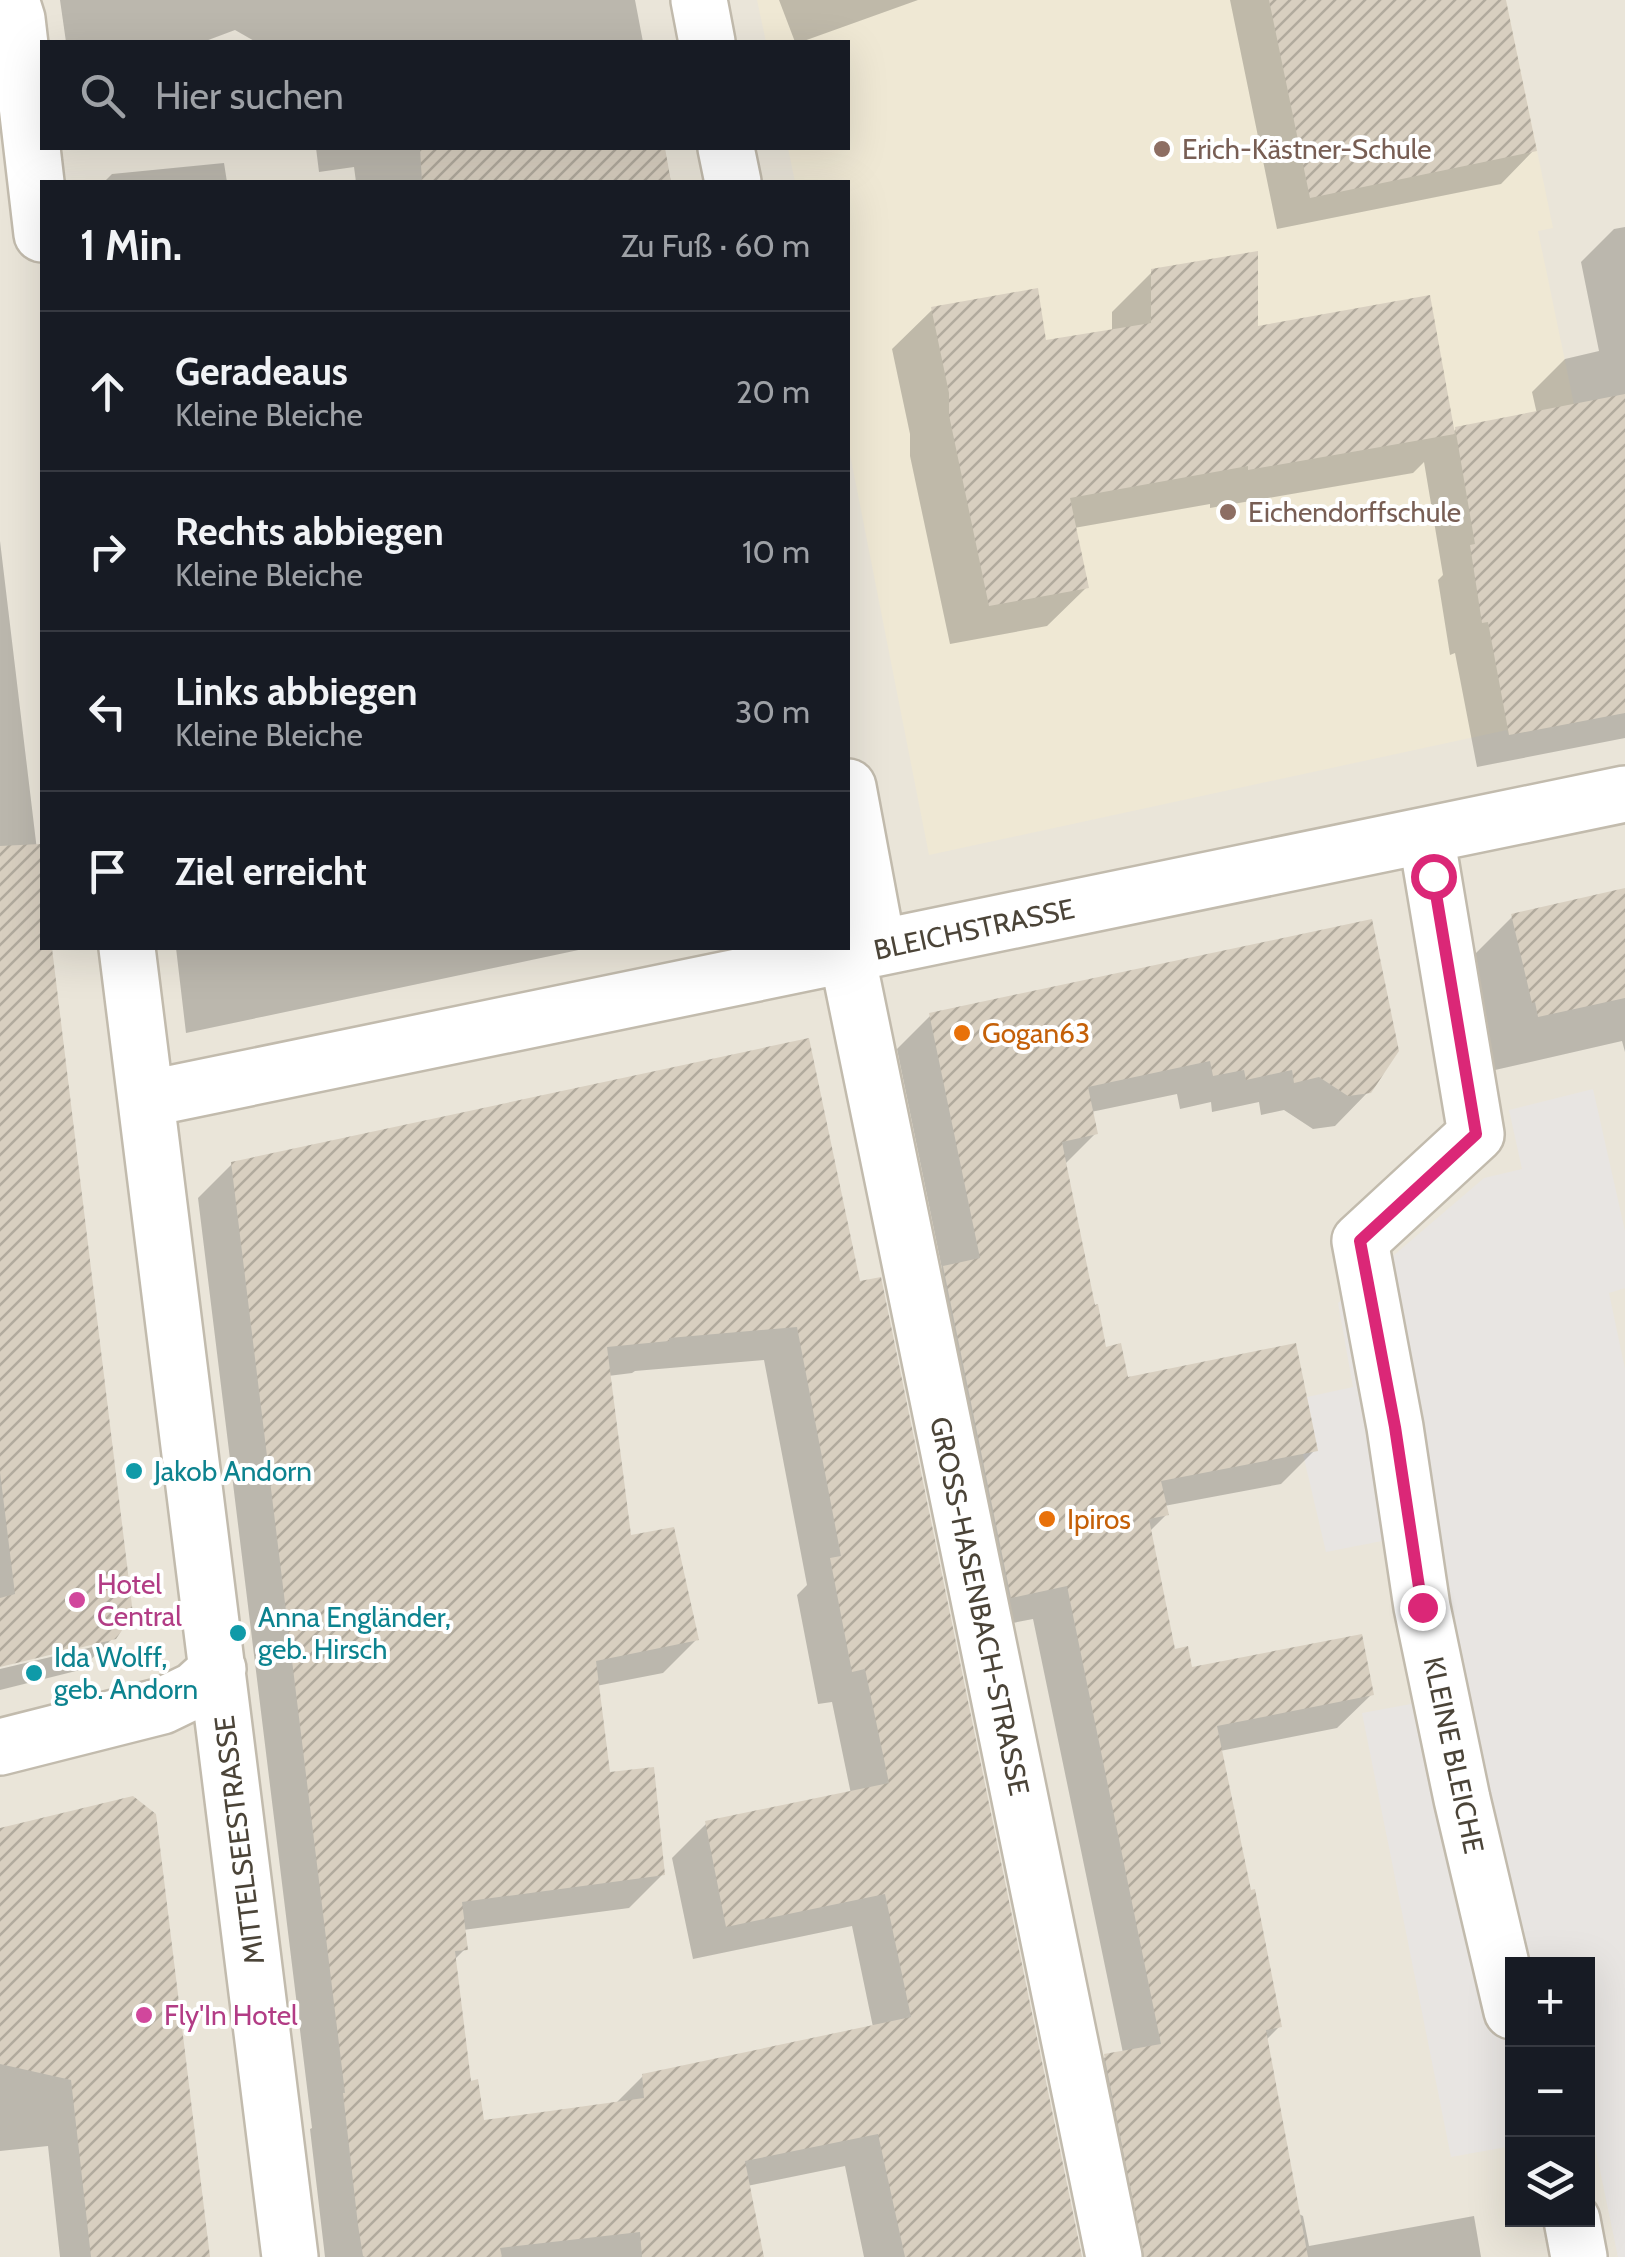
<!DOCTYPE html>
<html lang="de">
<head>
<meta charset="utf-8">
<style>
	:root { --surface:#171b24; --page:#242831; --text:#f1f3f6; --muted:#9ea1a6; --line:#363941 }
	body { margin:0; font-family:Cabin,sans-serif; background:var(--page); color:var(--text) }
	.controls { position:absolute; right:30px; bottom:30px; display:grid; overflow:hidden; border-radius:0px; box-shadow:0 10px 40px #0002 }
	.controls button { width:90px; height:90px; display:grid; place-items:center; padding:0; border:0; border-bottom:2px solid var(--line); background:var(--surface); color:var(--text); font:50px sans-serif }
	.stop { position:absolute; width:30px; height:30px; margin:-22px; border:8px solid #db2777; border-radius:50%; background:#fff }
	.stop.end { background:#db2777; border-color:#fff; box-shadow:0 2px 10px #0008 }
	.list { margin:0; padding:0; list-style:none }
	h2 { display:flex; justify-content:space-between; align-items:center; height:130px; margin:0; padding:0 40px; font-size:42px }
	h2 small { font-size:32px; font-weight:400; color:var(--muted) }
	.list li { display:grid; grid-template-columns:65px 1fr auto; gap:30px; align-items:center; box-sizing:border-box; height:160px; padding:0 40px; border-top:2px solid var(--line) }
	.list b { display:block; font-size:38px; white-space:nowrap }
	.list p { margin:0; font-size:32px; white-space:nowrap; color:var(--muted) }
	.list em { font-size:32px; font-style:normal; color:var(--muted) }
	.icon { flex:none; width:55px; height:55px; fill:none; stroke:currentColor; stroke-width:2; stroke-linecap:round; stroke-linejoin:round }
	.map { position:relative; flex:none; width:1625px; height:2257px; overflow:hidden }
	.search { position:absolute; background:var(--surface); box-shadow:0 10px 40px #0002; left:40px; top:40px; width:810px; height:110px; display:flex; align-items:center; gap:25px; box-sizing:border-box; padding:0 35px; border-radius:0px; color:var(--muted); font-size:38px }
	.panel { position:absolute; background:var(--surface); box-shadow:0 10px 40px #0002; left:40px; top:180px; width:810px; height:770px; border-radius:0px }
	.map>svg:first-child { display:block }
	.residential { fill:#eae5d9; fill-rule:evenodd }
	.education { fill:#efe8d4 }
	.parking { fill:#e8e5e2 }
	.shadow { fill:#0003; fill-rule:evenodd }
	.building { fill:url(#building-hatch); fill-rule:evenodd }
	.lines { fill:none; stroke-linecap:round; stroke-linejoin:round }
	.minor-casing { stroke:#c2bbad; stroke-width:60 }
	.minor { stroke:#fff; stroke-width:55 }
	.route { stroke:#db2777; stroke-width:12 }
	.education-dot { fill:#8d6e63; stroke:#fff; stroke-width:4 }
	.food-dot { fill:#e8710a; stroke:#fff; stroke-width:4 }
	.culture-dot { fill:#0f9aa8; stroke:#fff; stroke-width:4 }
	.hotel-dot { fill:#d1479c; stroke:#fff; stroke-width:4 }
	.labels { text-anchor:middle; stroke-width:8; stroke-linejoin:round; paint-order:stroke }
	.education-label { font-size:28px; fill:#785e54; stroke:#fff; text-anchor:start }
	.street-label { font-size:28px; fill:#4b4438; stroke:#fff }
	.food-label { font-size:28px; fill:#c56008; stroke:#fff; text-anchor:start }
	.culture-label { font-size:28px; fill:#0d838f; stroke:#fff; text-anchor:start }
	.hotel-label { font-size:28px; fill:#b23c85; stroke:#fff; text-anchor:start }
</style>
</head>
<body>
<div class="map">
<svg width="1625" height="2257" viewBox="0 0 1625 2257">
	<defs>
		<pattern id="building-hatch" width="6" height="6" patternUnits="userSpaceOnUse" patternTransform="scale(2.5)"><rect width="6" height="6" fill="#d8cfc0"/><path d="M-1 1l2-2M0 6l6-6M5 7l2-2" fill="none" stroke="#b1aa9d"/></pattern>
	</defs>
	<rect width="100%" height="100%" fill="#f6f3eb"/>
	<path class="residential" d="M 0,0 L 1625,0 L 1625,2257 L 0,2257 ZM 42,42 L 848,42 L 848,148 L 42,148 ZM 42,182 L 848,182 L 848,948 L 42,948 ZM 1512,1964 L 1588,1964 L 1588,2220 L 1512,2220 Z"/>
	<path class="education" d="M 757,0 L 1506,0 L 1553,228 L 1538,231 L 1586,462 L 1587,720 L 1509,735 L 1507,730 L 929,855 L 848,444 L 848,182 L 795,182 L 788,148 L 848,148 L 848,42 L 766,42 Z"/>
	<path class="parking" d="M 1593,1089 L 1625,1231 L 1625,1288 L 1609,1293 L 1625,1369 L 1625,2257 L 1618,2257 L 1592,2132 L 1588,2132 L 1588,1964 L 1512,1964 L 1512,2146 L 1451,2157 L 1362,1713 L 1411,1704 L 1405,1644 L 1387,1558 L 1382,1541 L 1326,1552 L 1303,1454 L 1318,1450 L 1307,1397 L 1353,1387 L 1338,1303 L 1484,1178 L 1522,1169 L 1509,1110 Z"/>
	<path class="shadow" d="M 60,0 L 635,0 L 643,42 L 256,42 L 235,30 L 203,42 L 66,42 Z
		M 779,0 L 918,0 L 801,42 L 795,42 Z
		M 1230,0 L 1504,0 L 1534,150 L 1501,184 L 1277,229 Z
		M 316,148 L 664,148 L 671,182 L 356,182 L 354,167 L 319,172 Z
		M 224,163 L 227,182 L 104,182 L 112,174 Z
		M 1625,227 L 1625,738 L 1477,767 L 1455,653 L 1450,655 L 1438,580 L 1443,575 L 1424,462 L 1413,473 L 1210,508 L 1210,504 L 1074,528 L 1087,587 L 1047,626 L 950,644 L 910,456 L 910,434 L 892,349 L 932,310 L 1044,343 L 1112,332 L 1112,312 L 1152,272 L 1452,433 L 1456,429 L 1537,414 L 1532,392 L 1565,359 L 1599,351 L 1581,262 L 1614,229 Z
		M 0,541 L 42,892 L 42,948 L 49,948 L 130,1613 L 114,1637 L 80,1670 L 0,1690 L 0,1669 L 101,1645 L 101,1640 L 0,1664 Z
		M 1625,902 L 1625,1052 L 1622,1041 L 1495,1070 L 1466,963 L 1512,917 Z
		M 1370,922 L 1369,1091 L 1335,1126 L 1313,1129 L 1284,1110 L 1261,1115 L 1259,1102 L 1212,1112 L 1211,1102 L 1180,1109 L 1177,1094 L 1091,1112 L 1096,1133 L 1064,1165 L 1104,1350 L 1126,1380 L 1315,1450 L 1281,1484 L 1164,1506 L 1166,1515 L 1149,1532 L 1173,1652 L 1190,1670 L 1371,1695 L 1337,1728 L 1220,1751 L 1280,2026 L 1266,2040 L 1297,2213 L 1303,2216 L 1309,2246 L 1474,2216 L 1481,2257 L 1106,2257 L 1072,2090 L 1106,2056 L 1123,2053 L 1033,1619 L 977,1630 L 910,1302 L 942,1269 L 897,1049 L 930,1016 Z
		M 176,948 L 588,948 L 186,1033 Z
		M 232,1164 L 858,1284 L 1080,2257 L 864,2257 L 845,2166 L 747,2186 L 762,2257 L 325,2257 L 310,2129 L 312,2128 L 198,1198 ZM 764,1360 L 807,1585 L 797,1595 L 818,1704 L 832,1702 L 851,1794 L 706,1824 L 672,1858 L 693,1959 L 852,1926 L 873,2027 L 643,2076 L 614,2105 L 481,2123 L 469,2083 L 453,1961 L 465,1949 L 463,1930 L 629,1908 L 663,1874 L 608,1775 L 596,1686 L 663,1673 L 697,1639 L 629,1538 L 608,1376 L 632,1373 L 635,1371 Z
		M 0,1831 L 209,2257 L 60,2257 L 48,2146 L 0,2151 Z"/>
	<path class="building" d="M 1269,0 L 1506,0 L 1537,151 L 1310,198 Z
		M 420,148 L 665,148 L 671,182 L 422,182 Z
		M 1258,251 L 1258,326 L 1430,295 L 1455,434 L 1248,470 L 1248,466 L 1070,498 L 1089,588 L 989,606 L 949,415 L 949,393 L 931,307 L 1038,288 L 1046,340 L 1151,323 L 1151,269 Z
		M 1625,394 L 1625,713 L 1509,735 L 1488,622 L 1482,623 L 1470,545 L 1475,544 L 1455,427 Z
		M 40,844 L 42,864 L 42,948 L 52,948 L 133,1614 L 116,1639 L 0,1667 L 0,1598 L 15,1594 L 0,1472 L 0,846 Z
		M 1625,888 L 1625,998 L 1538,1017 L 1535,1002 L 1532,1003 L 1511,914 Z
		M 1372,919 L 1399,1051 L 1371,1093 L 1348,1096 L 1319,1077 L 1294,1083 L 1292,1070 L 1246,1080 L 1244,1070 L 1213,1076 L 1210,1061 L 1088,1087 L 1098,1134 L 1062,1142 L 1095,1305 L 1098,1304 L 1106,1347 L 1121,1343 L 1128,1377 L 1296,1343 L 1318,1451 L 1161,1481 L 1169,1515 L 1149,1519 L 1175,1649 L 1188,1646 L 1192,1667 L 1362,1634 L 1374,1695 L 1217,1726 L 1251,1890 L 1255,1889 L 1282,2027 L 1266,2030 L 1308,2257 L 1144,2257 L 1104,2054 L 1161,2044 L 1067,1586 L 1011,1598 L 943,1266 L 980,1258 L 929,1013 Z
		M 809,1038 L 860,1281 L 881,1277 L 1082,2257 L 905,2257 L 878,2134 L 745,2161 L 764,2257 L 642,2257 L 640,2232 L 500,2248 L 502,2257 L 365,2257 L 363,2256 L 358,2225 L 343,2093 L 345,2093 L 231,1162 ZM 797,1327 L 841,1556 L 830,1558 L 852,1672 L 865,1669 L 889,1783 L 705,1821 L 726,1927 L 885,1894 L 911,2017 L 642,2074 L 644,2098 L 484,2120 L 478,2079 L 471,2081 L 455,1951 L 468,1950 L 462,1902 L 665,1875 L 654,1767 L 610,1772 L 596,1661 L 699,1640 L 674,1527 L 631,1535 L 607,1347 L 669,1341 L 669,1338 Z
		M 133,1796 L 156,1814 L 210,2257 L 91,2257 L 71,2080 L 0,2064 L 0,1828 Z"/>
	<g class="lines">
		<g class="minor-casing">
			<path id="minor" d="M 11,0 L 17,19 L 42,234
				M 699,0 L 707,42
				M 726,148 L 733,182
				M 848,787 L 878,948
				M 1426,835 L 1476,1134 L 1360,1241 L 1395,1427 L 1422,1607 L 1462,1799 L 1512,2011
				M 127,948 L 290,2257
				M 847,955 L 1114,2257
				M 146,1099 L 1625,794
				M 0,1747 L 162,1706 L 195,1690 L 218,1669
				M 1572,2220 L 1579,2257"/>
		</g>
		<use href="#minor" class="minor"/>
	</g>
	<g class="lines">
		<path class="route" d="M 1422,1607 L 1395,1427 L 1360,1241 L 1476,1134 L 1433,876"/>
	</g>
	<g class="education-dot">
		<circle cx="1162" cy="149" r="10"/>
		<circle cx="1228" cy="512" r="10"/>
	</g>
	<g class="food-dot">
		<circle cx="962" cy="1033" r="10"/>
		<circle cx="1047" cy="1519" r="10"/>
	</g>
	<g class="culture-dot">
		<circle cx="134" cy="1471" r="10"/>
		<circle cx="238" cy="1633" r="10"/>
		<circle cx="34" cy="1673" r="10"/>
	</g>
	<g class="hotel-dot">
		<circle cx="77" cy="1600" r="10"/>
		<circle cx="144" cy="2015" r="10"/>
	</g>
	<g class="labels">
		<g class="education-label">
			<text x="1182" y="159">Erich-Kästner-Schule</text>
			<text x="1248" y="522">Eichendorffschule</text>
		</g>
		<g class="street-label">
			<text transform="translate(974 929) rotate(-12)" y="10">BLEICHSTRASSE</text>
			<text transform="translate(980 1606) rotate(78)" y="10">GROSS-HASENBACH-STRASSE</text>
			<text transform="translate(1454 1755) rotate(78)" y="10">KLEINE BLEICHE</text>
			<text transform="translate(239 1840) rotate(-97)" y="10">MITTELSEESTRASSE</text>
		</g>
		<g class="food-label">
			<text x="982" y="1043">Gogan63</text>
			<text x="1067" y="1529">Ipiros</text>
		</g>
		<g class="culture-label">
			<text x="154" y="1481">Jakob Andorn</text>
			<text x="258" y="1627">Anna Engländer,<tspan x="258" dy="32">geb. Hirsch</tspan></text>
			<text x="54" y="1667">Ida Wolff,<tspan x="54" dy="32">geb. Andorn</tspan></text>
		</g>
		<g class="hotel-label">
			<text x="97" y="1594">Hotel<tspan x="97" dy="32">Central</tspan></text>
			<text x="164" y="2025">Fly'In Hotel</text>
		</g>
	</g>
</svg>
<div class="controls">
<button>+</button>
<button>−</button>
<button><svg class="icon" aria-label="layers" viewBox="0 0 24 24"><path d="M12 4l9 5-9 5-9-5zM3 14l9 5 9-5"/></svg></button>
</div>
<div class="stop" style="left:1433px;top:876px"></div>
<div class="stop end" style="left:1422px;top:1607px"></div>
<div class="search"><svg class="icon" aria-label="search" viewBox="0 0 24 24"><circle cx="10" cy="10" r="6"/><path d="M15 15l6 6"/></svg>Hier suchen</div>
<section class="panel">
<h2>1 Min.<small>Zu Fuß · 60 m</small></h2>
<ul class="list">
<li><svg class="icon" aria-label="ahead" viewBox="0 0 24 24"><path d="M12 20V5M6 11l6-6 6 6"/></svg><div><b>Geradeaus</b><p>Kleine Bleiche</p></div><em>20 m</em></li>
<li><svg class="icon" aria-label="right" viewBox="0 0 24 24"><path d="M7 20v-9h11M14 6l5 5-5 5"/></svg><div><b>Rechts abbiegen</b><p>Kleine Bleiche</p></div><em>10 m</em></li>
<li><svg class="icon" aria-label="left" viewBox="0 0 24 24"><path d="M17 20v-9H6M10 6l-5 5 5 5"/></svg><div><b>Links abbiegen</b><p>Kleine Bleiche</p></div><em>30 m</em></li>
<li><svg class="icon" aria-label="arrive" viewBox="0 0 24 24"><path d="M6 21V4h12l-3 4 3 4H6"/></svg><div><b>Ziel erreicht</b></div></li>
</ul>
</section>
</div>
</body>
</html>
